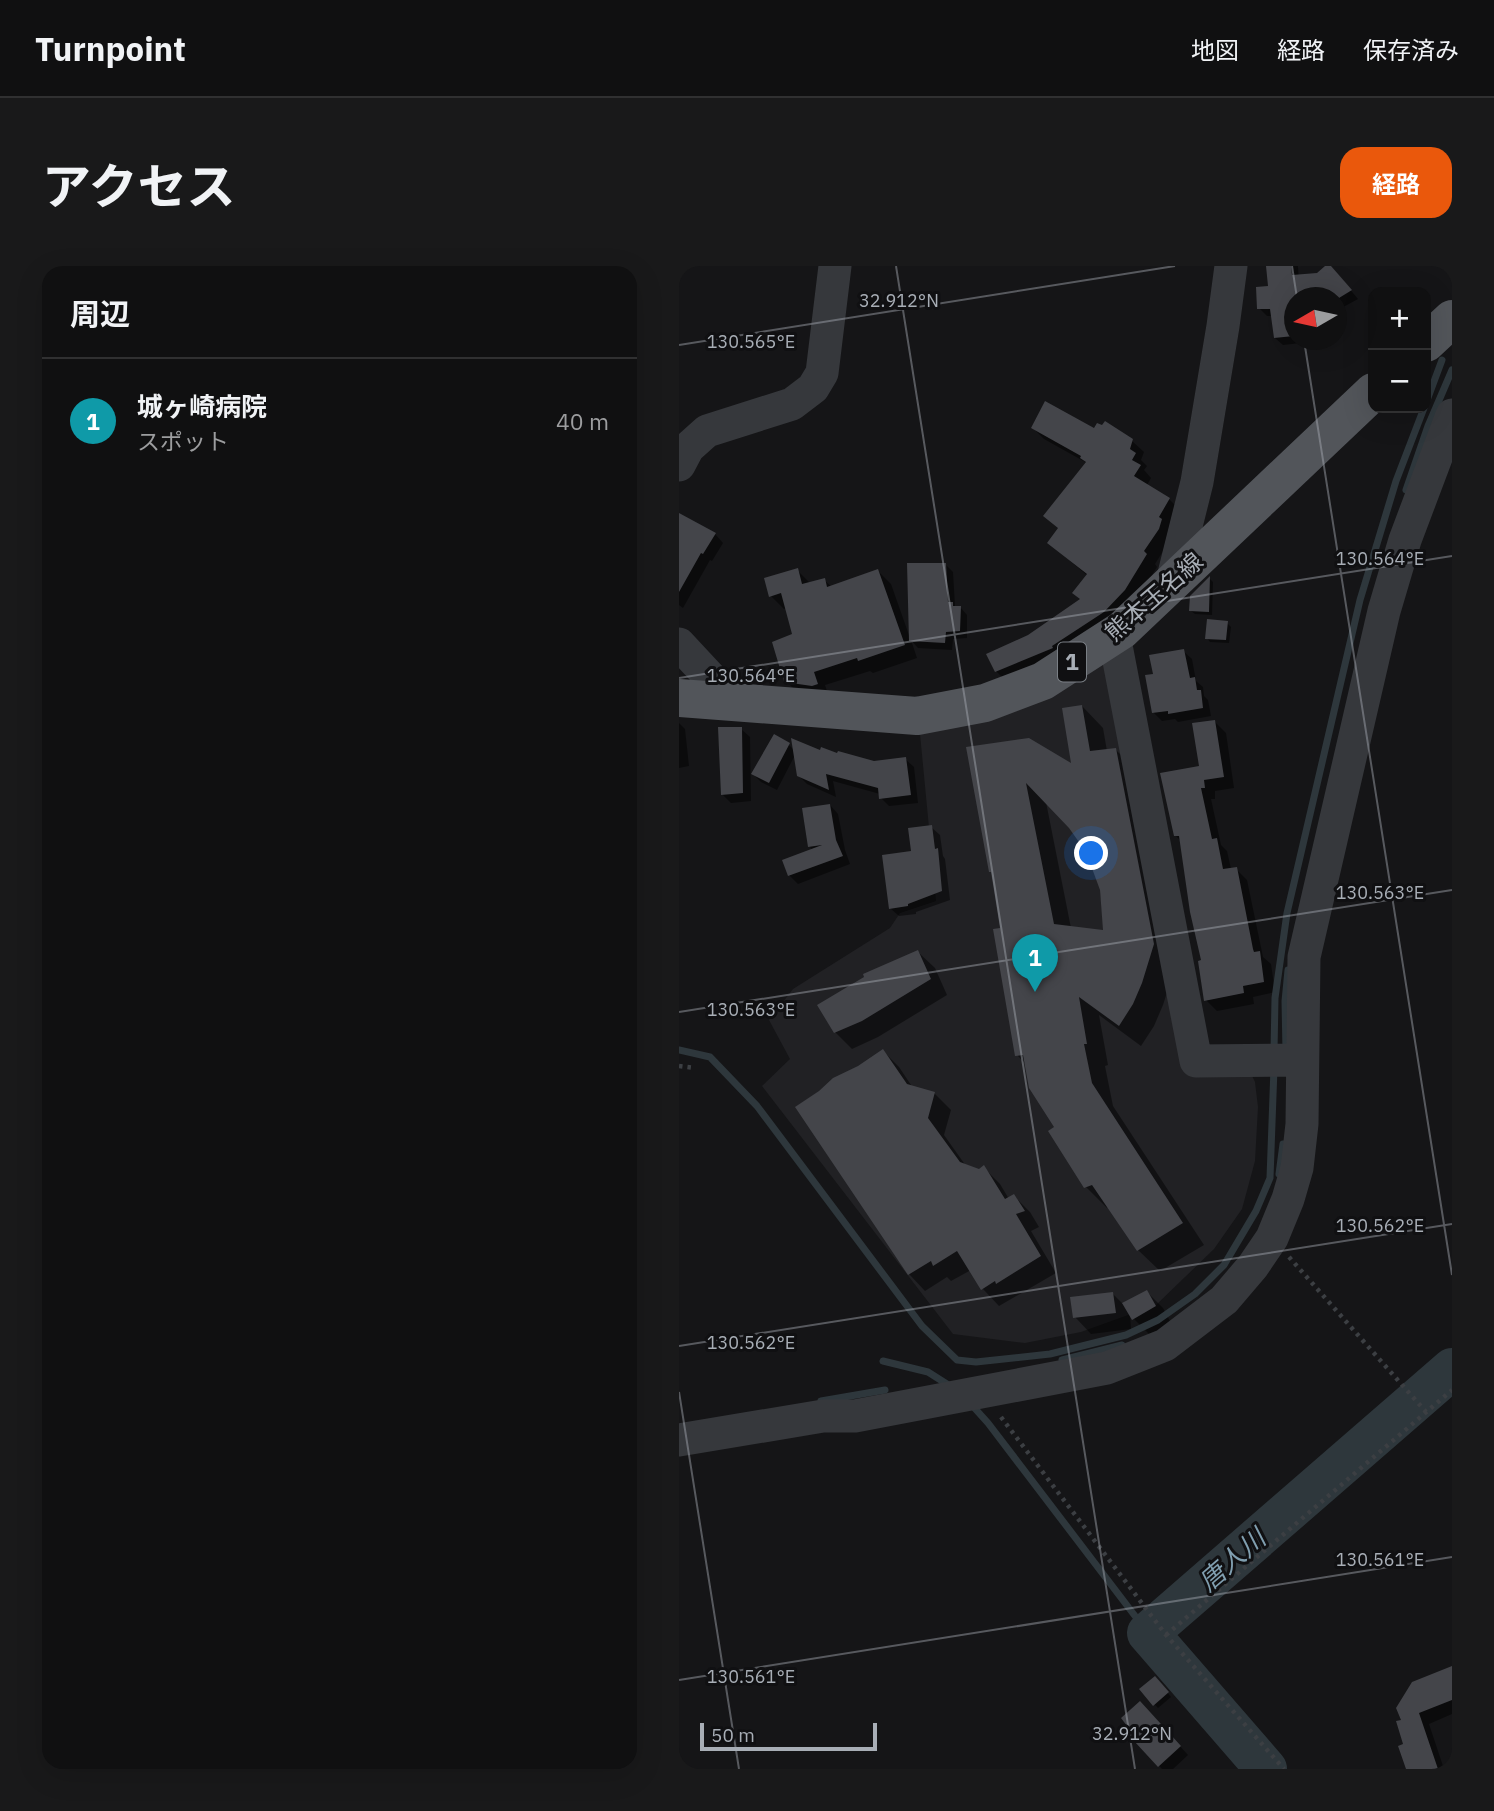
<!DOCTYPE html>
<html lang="ja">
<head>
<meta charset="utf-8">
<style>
	:root { --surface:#101011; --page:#19191a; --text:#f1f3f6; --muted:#9c9d9f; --line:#303031; --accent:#ea580c }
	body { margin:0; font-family:"IBM Plex Sans","Noto Sans JP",sans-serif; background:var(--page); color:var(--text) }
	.controls { position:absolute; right:21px; top:21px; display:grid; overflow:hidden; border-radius:14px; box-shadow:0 7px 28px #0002 }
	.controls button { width:63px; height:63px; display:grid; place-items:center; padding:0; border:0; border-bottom:2px solid var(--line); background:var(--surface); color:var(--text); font:35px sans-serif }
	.compass { position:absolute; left:605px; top:21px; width:63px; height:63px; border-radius:50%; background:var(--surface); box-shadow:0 7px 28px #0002; rotate:261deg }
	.scale { position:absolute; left:21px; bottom:18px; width:177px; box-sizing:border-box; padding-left:7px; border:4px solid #a8aeb6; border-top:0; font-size:19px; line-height:24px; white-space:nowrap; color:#a8aeb6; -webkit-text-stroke:5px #101012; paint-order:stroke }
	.you { position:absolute; left:413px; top:588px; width:24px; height:24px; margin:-18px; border:5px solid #fff; border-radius:50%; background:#1a73e8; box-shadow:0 0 0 10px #1a73e833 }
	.badge { display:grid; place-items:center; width:46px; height:46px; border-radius:50%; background:var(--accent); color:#fff; font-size:23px; font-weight:700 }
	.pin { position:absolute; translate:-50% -58px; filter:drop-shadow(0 2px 4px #0008) }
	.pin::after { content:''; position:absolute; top:37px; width:24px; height:21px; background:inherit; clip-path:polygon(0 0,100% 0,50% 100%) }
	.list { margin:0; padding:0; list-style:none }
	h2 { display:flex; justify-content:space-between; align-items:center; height:91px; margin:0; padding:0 28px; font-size:30px }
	h2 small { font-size:23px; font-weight:400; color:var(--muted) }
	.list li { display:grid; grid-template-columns:46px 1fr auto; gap:21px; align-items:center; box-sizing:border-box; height:126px; padding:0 28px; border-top:2px solid var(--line) }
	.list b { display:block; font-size:26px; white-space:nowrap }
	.list p { margin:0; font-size:23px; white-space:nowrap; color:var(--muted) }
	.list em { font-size:23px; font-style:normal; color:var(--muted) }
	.map { position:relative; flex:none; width:773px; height:1503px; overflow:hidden; border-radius:21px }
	header { display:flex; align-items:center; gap:42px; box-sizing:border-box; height:98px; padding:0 35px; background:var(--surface); border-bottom:2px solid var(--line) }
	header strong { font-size:33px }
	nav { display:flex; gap:38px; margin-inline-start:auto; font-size:24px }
	.intro { display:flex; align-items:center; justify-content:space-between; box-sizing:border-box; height:168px; padding:0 42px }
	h1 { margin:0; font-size:49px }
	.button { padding:18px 32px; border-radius:21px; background:var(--accent); color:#fff; font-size:24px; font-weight:700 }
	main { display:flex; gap:42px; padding:0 42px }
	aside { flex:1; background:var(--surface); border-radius:21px; box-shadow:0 7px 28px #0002 }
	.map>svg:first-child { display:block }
	.built { fill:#212124 }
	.shadow { fill:#0007; fill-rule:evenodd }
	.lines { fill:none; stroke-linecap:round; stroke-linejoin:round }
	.stream { stroke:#2e373c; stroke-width:7 }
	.river { stroke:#2e373c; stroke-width:42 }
	.building { fill:#44454a; fill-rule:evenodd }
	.path { stroke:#3c3f43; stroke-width:4.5; stroke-dasharray:3.5 5; stroke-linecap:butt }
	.minor { stroke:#36383c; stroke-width:33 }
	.major { stroke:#52555a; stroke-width:38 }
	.ticks { fill:none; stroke:#a8aeb6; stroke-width:2; stroke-opacity:0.45 }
	.labels { text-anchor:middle; stroke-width:6; stroke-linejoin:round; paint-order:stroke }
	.shield { fill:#101012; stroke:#7a7f85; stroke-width:2 }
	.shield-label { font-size:23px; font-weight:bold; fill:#a8aeb6 }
	.street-label { font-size:24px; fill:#a8aeb6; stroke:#101012 }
	.water-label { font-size:26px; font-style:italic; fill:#809fb0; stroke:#101012 }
	.ticks-label { font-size:18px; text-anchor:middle; fill:#a8aeb6; stroke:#101012; stroke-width:6; stroke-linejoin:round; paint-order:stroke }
</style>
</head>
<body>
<header>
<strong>Turnpoint</strong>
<nav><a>地図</a><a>経路</a><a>保存済み</a></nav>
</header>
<div class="intro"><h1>アクセス</h1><a class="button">経路</a></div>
<main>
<aside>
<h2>周辺<small></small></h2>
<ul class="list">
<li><span class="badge" style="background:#0f9aa8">1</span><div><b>城ヶ崎病院</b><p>スポット</p></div><em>40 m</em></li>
</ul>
</aside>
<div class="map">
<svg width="773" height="1503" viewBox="0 0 773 1503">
	<rect width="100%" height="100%" fill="#151517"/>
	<path class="built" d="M 435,384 L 517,786 L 562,787 L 576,816 L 579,841 L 576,895 L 563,943 L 535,983 L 477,1039 L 402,1066 L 346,1077 L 274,1068 L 83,820 L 111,793 L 90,754 L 114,723 L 211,662 L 221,647 L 257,635 L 240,457 Z"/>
	<path class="shadow" d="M 589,0 L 619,0 L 620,18 L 664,15 L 679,33 L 657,45 L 657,32 L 615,32 L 615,74 L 640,74 L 640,75 L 604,79 L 596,72 L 593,50 L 588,50 L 580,42 L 591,22 Z
		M 354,162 L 415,164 L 453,175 L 465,186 L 462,194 L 468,200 L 465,204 L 472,212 L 468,219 L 490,233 L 502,245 L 491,274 L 476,298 L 478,301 L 457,335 L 329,417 L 317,405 L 349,370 L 402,334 L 409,310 L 370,277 L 380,263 L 408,197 L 365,173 Z
		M 0,263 L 36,268 L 44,277 L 33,295 L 31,294 L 4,342 L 0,339 Z
		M 266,298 L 274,306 L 276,340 L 281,341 L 288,349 L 288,372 L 274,373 L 273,384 L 239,382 L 232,374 L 238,392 L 194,407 L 191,405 L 146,419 L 150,431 L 120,428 L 107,415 L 115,369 L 107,342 L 105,343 L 92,330 L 118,304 L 132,318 L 145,314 L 153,321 L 199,305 L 212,318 L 231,372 Z
		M 531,313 L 534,316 L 533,349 L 516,348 L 512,345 L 513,330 Z
		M 548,357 L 552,361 L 550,377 L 531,376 L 528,372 Z
		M 504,385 L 513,393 L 517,415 L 524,421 L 525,430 L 529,434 L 532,450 L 499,456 L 496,453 L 483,455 L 474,446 L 476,409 Z
		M 403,440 L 424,462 L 428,485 L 436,483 L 458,505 L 496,701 L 484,739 L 475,760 L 462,780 L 420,749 L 429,799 L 426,800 L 434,840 L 525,979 L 481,1005 L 459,984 L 431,941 L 428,942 L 407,921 L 347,798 L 338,789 L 323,664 L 289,483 L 394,500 ZM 367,536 L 401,572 L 420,612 L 425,666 L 392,662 Z
		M 535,455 L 547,467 L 555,522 L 536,525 L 536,533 L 532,533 L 542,579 L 548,585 L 552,603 L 557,603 L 568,614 L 584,691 L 592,698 L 596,726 L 574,731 L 575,738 L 538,745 L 527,734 L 524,695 L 503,576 L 497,570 L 522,502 Z
		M 0,457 L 6,463 L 10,500 L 0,502 Z
		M 62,463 L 71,471 L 72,535 L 52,537 L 43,528 Z
		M 109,478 L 115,484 L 194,497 L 226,493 L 235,501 L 239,537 L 210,540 L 202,532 L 201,528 L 154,515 L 157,531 L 128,518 L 120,510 L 116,489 L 98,524 L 82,516 L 74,508 Z
		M 151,539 L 159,548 L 166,584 L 171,598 L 119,618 L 110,609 L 134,584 L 131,581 Z
		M 252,561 L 261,569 L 264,590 L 266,593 L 271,634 L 237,646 L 237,648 L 220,650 L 211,642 L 234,587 Z
		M 239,686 L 256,702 L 268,729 L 199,771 L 173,783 L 156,766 Z
		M 204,785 L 220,801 L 234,822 L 255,827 L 272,844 L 265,869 L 287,900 L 300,905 L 305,902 L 321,918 L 330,933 L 335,930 L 351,946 L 360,961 L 352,965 L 377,1007 L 320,1040 L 304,1023 L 292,1004 L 272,1015 L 268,1011 L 246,1025 L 230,1008 L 180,801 Z
		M 468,1026 L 484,1042 L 492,1057 L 471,1069 L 451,1049 L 452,1063 L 412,1068 L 396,1051 L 434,1028 L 444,1038 Z
		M 773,1402 L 773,1448 L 750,1458 L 765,1503 L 729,1503 L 724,1455 Z
		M 476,1412 L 492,1431 L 479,1442 L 462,1424 Z
		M 469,1445 L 509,1489 L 494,1503 L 483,1503 L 447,1463 Z"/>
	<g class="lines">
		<path class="stream" d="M 747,137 L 763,94
			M 727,224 L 749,160 L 773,104
			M 0,784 L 31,791 L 78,840 L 243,1060 L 278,1094 L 297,1096 L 371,1088 L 447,1069 L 479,1054 L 516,1028 L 545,999 L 577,945 L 591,912 L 595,802
			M 595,786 L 596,732 L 608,647 L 681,334 L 717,215 L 745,142
			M 607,786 L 606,735 L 609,704
			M 600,908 L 604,878
			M 383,1094 L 443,1079
			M 204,1095 L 249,1106 L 271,1120
			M 142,1135 L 206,1124
			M 291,1137 L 309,1157 L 469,1367"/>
		<path class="river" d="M 587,1503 L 469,1367 L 773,1103"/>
	</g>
	<path class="building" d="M 587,0 L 612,0 L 613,9 L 638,7 L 646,0 L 652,0 L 673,24 L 660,32 L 615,32 L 615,70 L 595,72 L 591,43 L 578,43 L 577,21 L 589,20 Z
		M 366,135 L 415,162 L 418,157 L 423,159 L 426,155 L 454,173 L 451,183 L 457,187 L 453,194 L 462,199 L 455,210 L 491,232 L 480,251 L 483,253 L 480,263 L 465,285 L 468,288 L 446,324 L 425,346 L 373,380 L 374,382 L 316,406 L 307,388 L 349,369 L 401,333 L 393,327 L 408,308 L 368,277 L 379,262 L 364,250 L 407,196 L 401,192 L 402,190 L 352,162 Z
		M 0,247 L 37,267 L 24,288 L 22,287 L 0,326 Z
		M 228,297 L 267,297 L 269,336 L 274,336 L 274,340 L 282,340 L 281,365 L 267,366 L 266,377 L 230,375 Z
		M 119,302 L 123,318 L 146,312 L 148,321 L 199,303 L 226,379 L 179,395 L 178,392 L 135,406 L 139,418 L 133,420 L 105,416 L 93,376 L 113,368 L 102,327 L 90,331 L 85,312 Z
		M 531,310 L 530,346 L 510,345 L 511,330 Z
		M 528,353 L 549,355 L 547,374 L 526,373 Z
		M 505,383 L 511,412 L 516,411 L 518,424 L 522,424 L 524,442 L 489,448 L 489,445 L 473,447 L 466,409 L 474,408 L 470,389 Z
		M 403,439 L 411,485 L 437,482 L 475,678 L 463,717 L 454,738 L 440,760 L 400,731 L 408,778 L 405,778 L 413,817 L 504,957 L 458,985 L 413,919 L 405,922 L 369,865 L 375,861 L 350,822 L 344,789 L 336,790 L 314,663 L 321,662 L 312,606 L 310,606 L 287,481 L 350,472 L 392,497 L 383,442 ZM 347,517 L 390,562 L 407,586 L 421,624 L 424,664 L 375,658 Z
		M 536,454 L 545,511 L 525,514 L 526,522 L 522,522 L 533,573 L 538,572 L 544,603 L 558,601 L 574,683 L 575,686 L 581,685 L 585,716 L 564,720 L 565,727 L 525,735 L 519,695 L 522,694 L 511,646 L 500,570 L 495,570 L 481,507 L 520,500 L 513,457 Z
		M 39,461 L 63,461 L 64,527 L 42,529 Z
		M 95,468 L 111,477 L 90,517 L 72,508 Z
		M 112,472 L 141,484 L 142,481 L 158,487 L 159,485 L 195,495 L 227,491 L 232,529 L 200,533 L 199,522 L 147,508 L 150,524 L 118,510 Z
		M 151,538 L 157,574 L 164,590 L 109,610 L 103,594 L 143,579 L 129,581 L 123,542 Z
		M 253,559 L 256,583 L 259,582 L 263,625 L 229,638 L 229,640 L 210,643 L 203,589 L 232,585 L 229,562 Z
		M 239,684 L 252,713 L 183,755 L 155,767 L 138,739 L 185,711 L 184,708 Z
		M 204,783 L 228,818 L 256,826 L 249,852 L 281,896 L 300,903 L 305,899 L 326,933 L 335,928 L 346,945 L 337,948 L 362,990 L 317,1018 L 316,1015 L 302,1024 L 278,985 L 254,1000 L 252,995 L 229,1009 L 116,841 L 140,825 L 154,812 L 179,800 Z
		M 468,1024 L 477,1040 L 453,1054 L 443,1037 Z
		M 434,1026 L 437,1047 L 394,1052 L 391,1031 Z
		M 773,1400 L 773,1434 L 740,1447 L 759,1503 L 727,1503 L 719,1480 L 724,1478 L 717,1455 L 722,1454 L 717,1442 L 733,1416 Z
		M 476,1410 L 490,1426 L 474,1440 L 460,1423 Z
		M 461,1435 L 502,1480 L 479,1501 L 444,1463 L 448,1460 L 442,1452 Z"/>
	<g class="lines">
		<path class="path" d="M 0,800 L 16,802
			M 610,991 L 747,1146
			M 322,1151 L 487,1369 L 605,1503
			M 487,1369 L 773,1124"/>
		<path class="minor" d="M 0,199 L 9,182 L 28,165 L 113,138 L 134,122 L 143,107 L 156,0
			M 492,320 L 518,216 L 544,60 L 552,0
			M 435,369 L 517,795 L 623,794
			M 0,378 L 54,436
			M 0,1174 L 144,1150 L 176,1150 L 428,1102 L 486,1079 L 545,1034 L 574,1000 L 593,972 L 609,933 L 618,902 L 623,858 L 625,691 L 705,345 L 726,274 L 773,149"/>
		<path class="major" d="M 747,77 L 773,53
			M 0,432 L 238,450 L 306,437 L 364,415 L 443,364 L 694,126"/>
	</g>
	<path class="ticks" d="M 217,0 L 456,1503M 613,0 L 618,32M 625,74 L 773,1009M 0,79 L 496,0M 0,412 L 773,290M 0,746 L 773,624M 0,1080 L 773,958M 0,1126 L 60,1503M 0,1414 L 773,1291"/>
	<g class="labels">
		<rect class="shield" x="379" y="376.5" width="28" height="39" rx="5"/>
		<g class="shield-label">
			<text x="393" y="404">1</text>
		</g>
		<g class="street-label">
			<text transform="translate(475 331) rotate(-41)" y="8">熊本玉名線</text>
		</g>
		<g class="water-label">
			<text transform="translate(553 1294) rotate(-41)" y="9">唐人川</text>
		</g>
	</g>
	<g class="ticks-label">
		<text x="220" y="41">32.912°N</text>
		<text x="72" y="82">130.565°E</text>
		<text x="701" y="299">130.564°E</text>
		<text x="72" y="416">130.564°E</text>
		<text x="701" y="633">130.563°E</text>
		<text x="72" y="750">130.563°E</text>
		<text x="701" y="966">130.562°E</text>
		<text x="72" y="1083">130.562°E</text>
		<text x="701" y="1300">130.561°E</text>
		<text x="72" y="1417">130.561°E</text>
		<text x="453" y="1474">32.912°N</text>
	</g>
</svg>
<div class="controls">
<button>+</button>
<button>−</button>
</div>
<svg class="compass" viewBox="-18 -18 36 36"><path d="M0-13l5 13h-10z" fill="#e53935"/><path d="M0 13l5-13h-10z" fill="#9c9d9f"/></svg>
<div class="scale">50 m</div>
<div class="you"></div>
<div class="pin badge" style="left:356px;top:726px;background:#0f9aa8">1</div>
</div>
</main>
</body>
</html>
